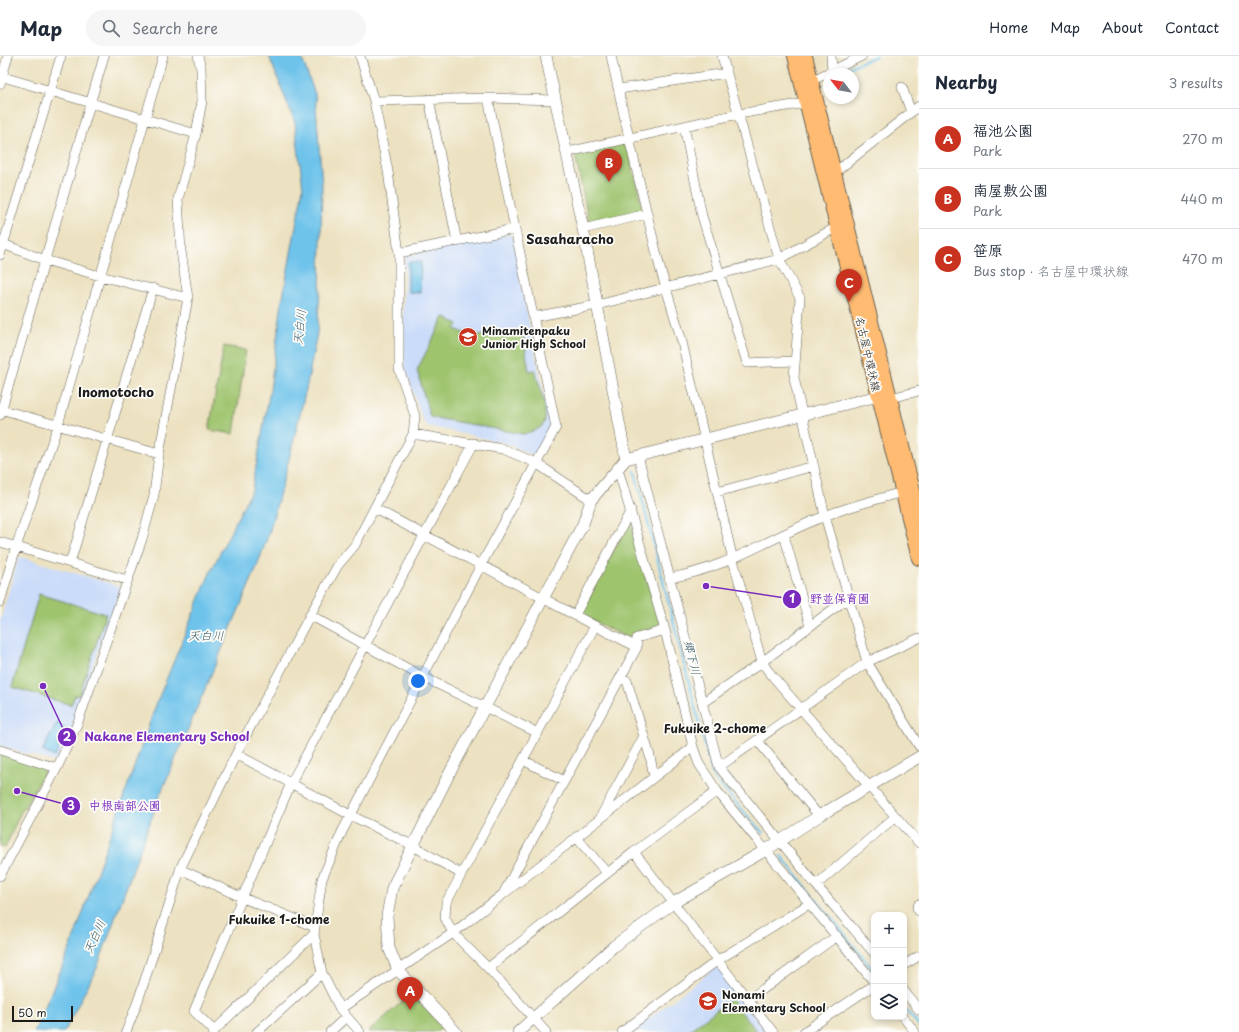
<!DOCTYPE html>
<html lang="en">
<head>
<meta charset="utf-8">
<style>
	:root { --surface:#fff; --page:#f6f6f7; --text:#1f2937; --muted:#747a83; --line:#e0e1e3; --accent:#c8321e }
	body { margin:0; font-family:"Playpen Sans","Klee One",sans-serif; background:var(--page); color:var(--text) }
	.controls { position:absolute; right:12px; bottom:12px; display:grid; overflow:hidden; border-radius:8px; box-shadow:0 2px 6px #0003 }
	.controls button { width:36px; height:36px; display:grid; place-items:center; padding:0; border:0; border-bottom:1px solid var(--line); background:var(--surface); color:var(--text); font:20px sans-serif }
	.compass { position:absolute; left:823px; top:12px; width:36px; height:36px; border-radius:50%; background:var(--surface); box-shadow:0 2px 6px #0003; rotate:301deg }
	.scale { position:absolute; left:12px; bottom:10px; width:61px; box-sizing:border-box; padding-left:4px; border:2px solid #1c1c1c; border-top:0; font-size:11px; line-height:14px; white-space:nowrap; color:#1c1c1c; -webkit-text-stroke:3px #fdfcf7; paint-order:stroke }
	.you { position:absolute; left:418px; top:625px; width:14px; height:14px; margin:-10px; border:3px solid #fff; border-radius:50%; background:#1a73e8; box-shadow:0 0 0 6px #1a73e833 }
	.badge { display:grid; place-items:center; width:26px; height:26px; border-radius:50%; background:var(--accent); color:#fff; font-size:13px; font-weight:700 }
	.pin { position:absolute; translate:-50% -33px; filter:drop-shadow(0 1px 2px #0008) }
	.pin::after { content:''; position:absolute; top:21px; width:14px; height:12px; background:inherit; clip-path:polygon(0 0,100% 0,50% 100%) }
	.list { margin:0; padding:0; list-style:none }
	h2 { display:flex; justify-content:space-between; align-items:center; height:52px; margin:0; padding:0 16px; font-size:17px }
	h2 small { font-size:13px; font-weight:400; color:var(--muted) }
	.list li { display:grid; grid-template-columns:26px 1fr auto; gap:12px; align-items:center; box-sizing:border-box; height:60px; padding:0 16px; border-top:1px solid var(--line) }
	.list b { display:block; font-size:15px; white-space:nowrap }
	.list p { margin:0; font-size:13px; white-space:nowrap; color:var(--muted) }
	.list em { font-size:13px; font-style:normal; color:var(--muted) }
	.icon { flex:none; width:22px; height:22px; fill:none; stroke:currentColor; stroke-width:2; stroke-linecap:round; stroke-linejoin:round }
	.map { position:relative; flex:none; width:919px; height:976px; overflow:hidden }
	header { display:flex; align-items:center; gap:24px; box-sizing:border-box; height:56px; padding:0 20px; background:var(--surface); border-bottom:1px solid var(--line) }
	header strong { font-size:19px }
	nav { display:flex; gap:22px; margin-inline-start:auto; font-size:14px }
	.search { width:280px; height:36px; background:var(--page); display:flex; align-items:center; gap:10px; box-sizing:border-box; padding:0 14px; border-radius:22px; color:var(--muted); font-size:15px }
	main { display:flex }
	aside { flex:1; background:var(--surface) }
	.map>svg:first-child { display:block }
	.built { fill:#cadcf9 }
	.green { fill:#9fc46e; stroke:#5e7045 }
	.water { fill:#6ec3eb; stroke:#457084 }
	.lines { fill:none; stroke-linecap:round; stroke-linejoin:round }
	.stream { stroke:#6ec3eb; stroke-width:2.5 }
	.minor-casing { stroke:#656155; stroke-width:10 }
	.tertiary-casing { stroke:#656155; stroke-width:12 }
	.primary-casing { stroke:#656155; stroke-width:16 }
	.minor { stroke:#fff; stroke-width:9 }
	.tertiary { stroke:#fff; stroke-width:11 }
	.primary { stroke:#ffbb71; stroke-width:14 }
	.labels { text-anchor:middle; stroke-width:3.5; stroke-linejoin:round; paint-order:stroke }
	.poi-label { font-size:11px; font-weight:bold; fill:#1c1c1c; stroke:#fdfcf7; text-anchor:start }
	.street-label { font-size:11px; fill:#1c1c1c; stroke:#fdfcf7 }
	.water-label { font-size:12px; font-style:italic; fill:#3d5f6f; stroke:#fdfcf7 }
	.neighbourhood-label { font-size:12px; font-weight:bold; fill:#1c1c1c; stroke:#fdfcf7 }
	.quarter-label { font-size:13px; font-weight:bold; fill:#1c1c1c; stroke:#fdfcf7 }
	.leader { fill:none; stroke:#7b2cbf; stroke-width:1.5 }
	.callout-dot { fill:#7b2cbf; stroke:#fdfcf7; stroke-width:1.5 }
	.mark-label { font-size:12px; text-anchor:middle; font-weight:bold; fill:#fff }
	.callout-label { font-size:12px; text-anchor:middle; font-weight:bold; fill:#7b2cbf; stroke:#fdfcf7; stroke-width:3.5; stroke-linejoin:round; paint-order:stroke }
</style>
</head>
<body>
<header>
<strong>Map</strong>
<div class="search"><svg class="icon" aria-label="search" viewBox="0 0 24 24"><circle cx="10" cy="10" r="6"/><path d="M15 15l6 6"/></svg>Search here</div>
<nav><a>Home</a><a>Map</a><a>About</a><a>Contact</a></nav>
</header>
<main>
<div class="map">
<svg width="919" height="976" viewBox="0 0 919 976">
	<rect width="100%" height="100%" fill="#fdfcf7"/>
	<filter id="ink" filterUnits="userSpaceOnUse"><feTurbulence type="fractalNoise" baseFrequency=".025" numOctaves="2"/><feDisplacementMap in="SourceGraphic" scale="8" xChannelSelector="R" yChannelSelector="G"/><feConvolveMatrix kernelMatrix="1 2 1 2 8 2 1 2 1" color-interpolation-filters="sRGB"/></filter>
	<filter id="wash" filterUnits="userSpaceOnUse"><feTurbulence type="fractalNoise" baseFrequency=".012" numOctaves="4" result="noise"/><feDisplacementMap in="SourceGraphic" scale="16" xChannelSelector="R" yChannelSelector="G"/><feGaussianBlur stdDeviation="0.9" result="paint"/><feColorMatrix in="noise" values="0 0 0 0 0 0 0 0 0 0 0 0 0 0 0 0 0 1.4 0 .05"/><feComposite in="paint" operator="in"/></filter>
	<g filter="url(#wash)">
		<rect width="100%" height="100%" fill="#ece1c0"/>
		<path class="built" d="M 509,178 L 513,180 L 523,238 L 551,372 L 537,398 L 532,399 L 505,387 L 427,370 L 423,365 L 404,309 L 403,260 L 405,200 Z
			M 21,501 L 119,530 L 121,534 L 101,586 L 72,674 L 57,704 L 52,705 L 0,690 L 0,565 L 18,503 Z
			M 715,912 L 719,913 L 767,976 L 631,976 Z"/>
		<path class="green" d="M 623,86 L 627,89 L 643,153 L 641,156 L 593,169 L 589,166 L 575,99 L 578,96 Z
			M 444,261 L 458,268 L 455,273 L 472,280 L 523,278 L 529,315 L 535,314 C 538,325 549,357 544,367 C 541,374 530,376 523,378 L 430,361 L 417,314 Z
			M 224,290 L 246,294 L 234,378 L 209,374 Z
			M 630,464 L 661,571 L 638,576 L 627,582 L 580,558 Z
			M 39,538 L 106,558 L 79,640 L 75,639 L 71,649 L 12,631 Z
			M 0,697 L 48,710 L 19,760 L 5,792 L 0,790 Z
			M 412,937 L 442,971 L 436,976 L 368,976 Z
			M 731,943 L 757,976 L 687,976 Z"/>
		<path class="water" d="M 269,0 L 301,0 L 315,38 L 322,128 L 320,236 L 317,277 L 307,329 L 289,403 L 269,477 L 256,513 L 160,739 L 97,912 L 64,976 L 34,976 L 71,890 L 157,646 L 210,517 L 252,433 L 270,334 L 282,246 L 303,132 L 295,67 Z
			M 408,206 L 421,206 L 420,237 L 408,236 Z
			M 57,667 L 69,673 L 55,701 L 42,695 Z"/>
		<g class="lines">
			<path class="stream" d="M 850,11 L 876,0
				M 826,29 L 829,25
				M 635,415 L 713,721 L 763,777
				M 781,800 L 874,915
				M 904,952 L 919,970"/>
		</g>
	</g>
	<g filter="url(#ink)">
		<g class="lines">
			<g class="minor-casing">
				<path id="minor" d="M 360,0 L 374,45 L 388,115 L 399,197
					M 611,0 L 629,82 L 660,212 L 681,282 L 733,504 L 762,606 L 769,616 L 801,653 L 919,787
					M 722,0 L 779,203 L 800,242 L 794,322 L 825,460 L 867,606 L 919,690
					M 831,0 L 832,15
					M 0,20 L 196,78
					M 811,25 L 862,0
					M 0,28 L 8,0
					M 902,31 L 911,56
					M 619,33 L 727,17
					M 488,42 L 515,173
					M 429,43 L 457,186
					M 374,45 L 488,42 L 555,44
					M 684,70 L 702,160 L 747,307 L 795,305
					M 568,96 L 738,58 L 806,47
					M 834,117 L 919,50
					M 583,173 L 647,158
					M 0,187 L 45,204 L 100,220 L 188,242
					M 0,199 L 61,0
					M 533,261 L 597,249 L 779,203 L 837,171
					M 885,341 L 890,342 L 919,335
					M 0,353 L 159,398
					M 0,359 L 104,0
					M 638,400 L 719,711 L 816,829 L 874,897
					M 618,413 L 665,574 L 693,691 L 699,708 L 717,735 L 874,926
					M 717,436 L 814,410
					M 374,452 L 595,570
					M 784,479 L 810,570
					M 0,486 L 127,524
					M 70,507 L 153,232
					M 669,522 C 726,513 773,480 825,460 C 850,450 876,444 902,436
					M 0,546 L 16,491 L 58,369 L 163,0
					M 310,559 L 423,621 L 538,677
					M 575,559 L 631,454
					M 637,591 L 637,582 L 665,574
					M 621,620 L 627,625 L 650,700 L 654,721
					M 702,647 L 762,606 L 848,542
					M 757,684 L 819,760
					M 0,694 L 57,712
					M 236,698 L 352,760 L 412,789 L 461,818
					M 523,704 L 564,725
					M 719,711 L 867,606 L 919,582
					M 601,760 L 644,680
					M 576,781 L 607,817
					M 634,796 L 773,976
					M 180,813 L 243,842 L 315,871
					M 0,820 L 57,712 L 78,666 L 142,483 L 154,439 L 159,398 L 188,242 L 181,195 L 178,143 L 196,78 L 202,45 L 201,13 L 198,0
					M 816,829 L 895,761
					M 919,848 L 917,852 L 919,855
					M 904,909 L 919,900
					M 488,912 L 453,877 L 445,862 L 446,847 L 595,570 L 637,591 L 503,838
					M 904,935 L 919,954
					M 748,944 L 837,880
					M 340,953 L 453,877 L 693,691
					M 903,961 L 915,976
					M 214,975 L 194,955 L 291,727 L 474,387
					M 126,976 L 139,942 L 181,811 L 236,698 L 310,559 L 338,509 L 355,489 L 413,378 L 503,393 L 536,407 L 591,444
					M 213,976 L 314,878
					M 257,976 L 322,917
					M 330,976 L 346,961
					M 360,976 L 340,953 L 322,917 L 314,878 L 322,823 L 342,776 L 481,509 L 556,371 L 515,173 L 399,197 L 399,313 L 415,360 L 413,378
					M 546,976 L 488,912 L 634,796 L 717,735
					M 622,976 L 718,904 L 809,848
					M 804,976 L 874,929"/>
			</g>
			<g class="tertiary-casing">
				<path id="tertiary" d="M 626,403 L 878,340
					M 456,976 L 398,914 L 389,892 L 387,860 L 392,832 L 447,722 L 583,468 L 591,444 L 626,403 L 583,173 L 546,0
					M 518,976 L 614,890 L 673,847 L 766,794 L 819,760 L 919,701"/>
			</g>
			<g class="primary-casing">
				<path id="primary" d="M 795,0 L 919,502
					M 805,0 L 919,459"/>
			</g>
			<use href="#minor" class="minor"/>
			<use href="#tertiary" class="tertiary"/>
			<use href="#primary" class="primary"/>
		</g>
	</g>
	<defs>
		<g id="school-disc" transform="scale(1)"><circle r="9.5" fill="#c8321e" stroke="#fdfcf7"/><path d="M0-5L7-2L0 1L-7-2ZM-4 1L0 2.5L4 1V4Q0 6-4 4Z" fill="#fff"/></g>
	</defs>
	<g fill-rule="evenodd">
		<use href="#school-disc" x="468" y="281"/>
		<use href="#school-disc" x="708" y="945"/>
	</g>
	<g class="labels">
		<g class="poi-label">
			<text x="482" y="279">Minamitenpaku<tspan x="482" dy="13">Junior High School</tspan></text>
			<text x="722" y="943">Nonami<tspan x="722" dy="13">Elementary School</tspan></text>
		</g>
		<g class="street-label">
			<text transform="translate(868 298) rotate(77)" y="4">名古屋中環状線</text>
		</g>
		<g class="water-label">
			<text transform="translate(300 271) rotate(-84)" y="4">天白川</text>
			<text x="206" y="584">天白川</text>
			<text transform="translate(692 602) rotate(76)" y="4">郷下川</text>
			<text transform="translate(95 881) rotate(-66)" y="4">天白川</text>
		</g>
		<g class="neighbourhood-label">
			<text x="715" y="677">Fukuike 2-chome</text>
			<text x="279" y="868">Fukuike 1-chome</text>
		</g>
		<g class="quarter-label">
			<text x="570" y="188">Sasaharacho</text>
			<text x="116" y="341">Inomotocho</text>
		</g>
	</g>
	<path class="leader" d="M706 530L792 543M43 630L67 681M17 735L71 750"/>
	<g class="callout-dot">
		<circle cx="706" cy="530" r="4"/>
		<circle cx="43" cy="630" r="4"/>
		<circle cx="17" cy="735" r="4"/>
		<circle cx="792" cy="543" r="10"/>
		<circle cx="67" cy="681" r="10"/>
		<circle cx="71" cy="750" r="10"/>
	</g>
	<g class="mark-label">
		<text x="792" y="547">1</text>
		<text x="67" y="685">2</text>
		<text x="71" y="754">3</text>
	</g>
	<g class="callout-label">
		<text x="840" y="547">野並保育園</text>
		<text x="167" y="685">Nakane Elementary School</text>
		<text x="125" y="754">中根南部公園</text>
	</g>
</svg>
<div class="controls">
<button>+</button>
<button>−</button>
<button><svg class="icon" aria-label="layers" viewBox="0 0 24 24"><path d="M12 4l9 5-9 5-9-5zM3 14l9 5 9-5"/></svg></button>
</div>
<svg class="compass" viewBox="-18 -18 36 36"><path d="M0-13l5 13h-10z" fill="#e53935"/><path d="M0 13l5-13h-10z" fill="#747a83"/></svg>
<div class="scale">50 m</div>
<div class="you"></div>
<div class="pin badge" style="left:410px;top:954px">A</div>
<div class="pin badge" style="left:609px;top:126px">B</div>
<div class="pin badge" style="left:849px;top:246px">C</div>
</div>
<aside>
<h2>Nearby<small>3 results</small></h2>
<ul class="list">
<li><span class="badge">A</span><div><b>福池公園</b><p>Park</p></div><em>270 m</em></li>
<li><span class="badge">B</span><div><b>南屋敷公園</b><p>Park</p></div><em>440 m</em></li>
<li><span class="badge">C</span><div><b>笹原</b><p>Bus stop · 名古屋中環状線</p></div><em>470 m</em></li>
</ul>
</aside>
</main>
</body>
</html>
